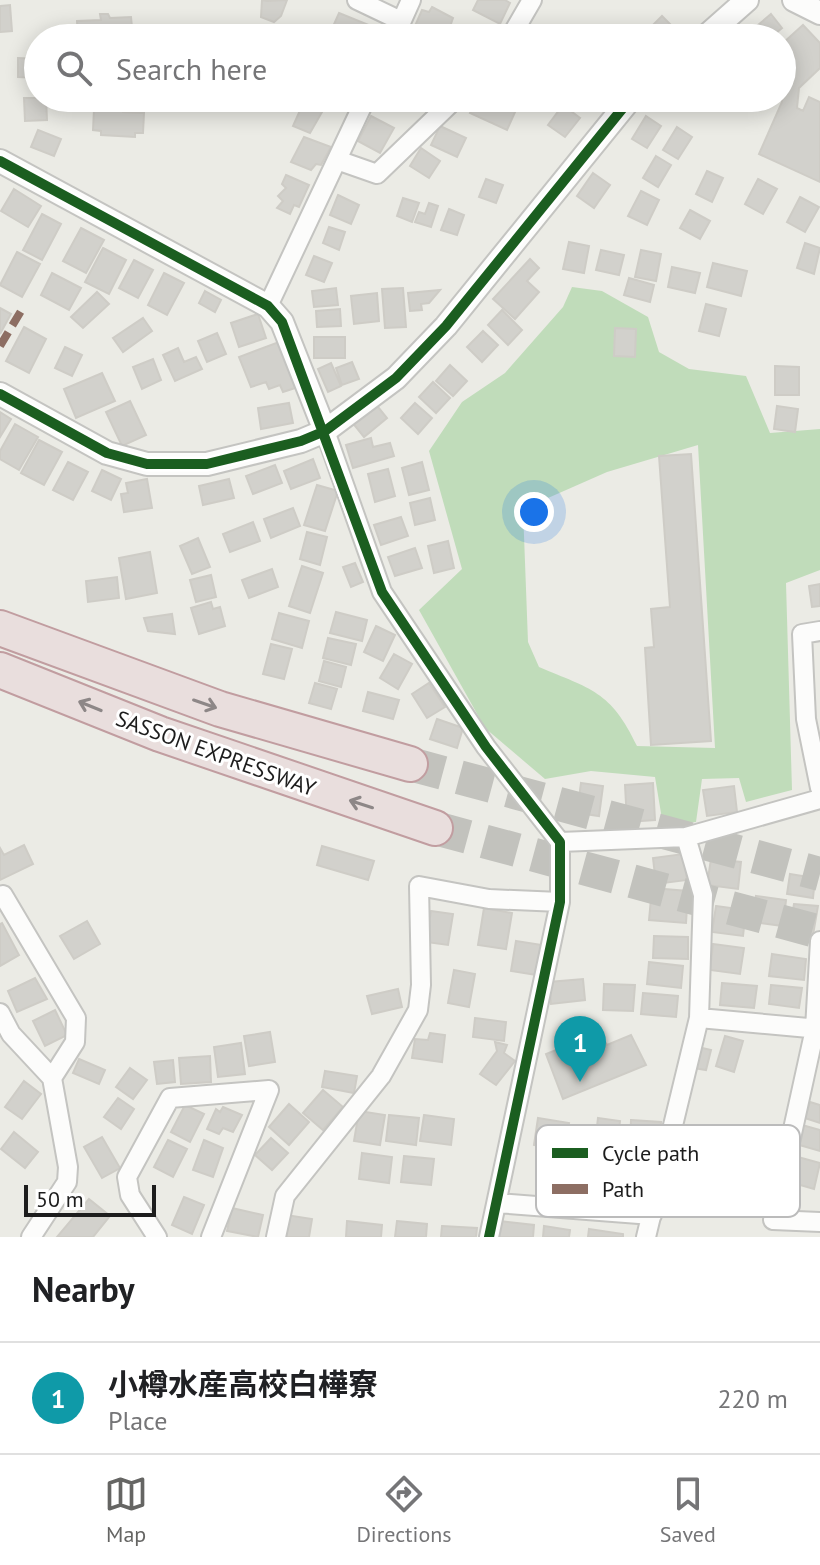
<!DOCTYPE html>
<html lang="en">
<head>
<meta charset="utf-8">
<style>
	:root { --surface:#fff; --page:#f6f6f6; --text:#202124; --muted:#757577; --line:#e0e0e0; --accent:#656563 }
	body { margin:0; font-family:"PT Sans","Noto Sans JP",sans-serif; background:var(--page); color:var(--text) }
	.scale { position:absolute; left:24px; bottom:20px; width:132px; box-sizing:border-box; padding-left:8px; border:4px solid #1d1d1d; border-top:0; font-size:22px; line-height:28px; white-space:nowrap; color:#1d1d1d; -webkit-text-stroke:6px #fff; paint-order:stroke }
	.you { position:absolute; left:534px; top:512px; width:28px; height:28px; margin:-20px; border:6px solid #fff; border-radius:50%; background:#1a73e8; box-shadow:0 0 0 12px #1a73e833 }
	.badge { display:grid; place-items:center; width:52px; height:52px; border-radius:50%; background:var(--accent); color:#fff; font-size:26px; font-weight:700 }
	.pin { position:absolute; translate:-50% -66px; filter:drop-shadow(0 2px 4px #0008) }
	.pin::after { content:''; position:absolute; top:42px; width:28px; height:24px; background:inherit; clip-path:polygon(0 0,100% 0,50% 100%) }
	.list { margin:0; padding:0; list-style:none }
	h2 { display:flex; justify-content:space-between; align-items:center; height:104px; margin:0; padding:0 32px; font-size:34px }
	h2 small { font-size:26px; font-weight:400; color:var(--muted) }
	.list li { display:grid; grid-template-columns:52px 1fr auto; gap:24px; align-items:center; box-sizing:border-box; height:112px; padding:0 32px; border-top:2px solid var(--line) }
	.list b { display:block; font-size:30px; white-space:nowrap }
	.list p { margin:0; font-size:26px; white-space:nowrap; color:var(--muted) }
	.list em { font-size:26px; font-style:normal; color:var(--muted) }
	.icon { flex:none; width:44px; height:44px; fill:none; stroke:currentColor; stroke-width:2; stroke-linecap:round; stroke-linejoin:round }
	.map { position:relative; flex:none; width:820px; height:1237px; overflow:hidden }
	.search { position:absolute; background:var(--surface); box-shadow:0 4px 20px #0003; left:24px; right:24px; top:24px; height:88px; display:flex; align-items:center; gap:20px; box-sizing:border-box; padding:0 28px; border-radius:44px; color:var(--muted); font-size:30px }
	.sheet { height:216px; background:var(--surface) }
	nav { display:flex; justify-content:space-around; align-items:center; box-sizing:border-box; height:112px; border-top:2px solid var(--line); background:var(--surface); font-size:22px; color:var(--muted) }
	nav a { display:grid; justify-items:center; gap:4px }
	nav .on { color:var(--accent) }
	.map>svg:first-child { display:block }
	.forest { fill:#c0dcba; fill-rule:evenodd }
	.building { fill:#d2d1cc; stroke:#ceccc6; stroke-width:2 }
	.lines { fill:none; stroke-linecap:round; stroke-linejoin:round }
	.motorway-tunnel { stroke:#c2c2bd; stroke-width:34; stroke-dasharray:34 17; stroke-linecap:butt }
	.minor-casing { stroke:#c4c4c1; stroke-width:22 }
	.tertiary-casing { stroke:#c4c4c1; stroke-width:26 }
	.motorway-casing { stroke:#c19da0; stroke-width:38 }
	.minor { stroke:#fcfcfb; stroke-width:18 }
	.tertiary { stroke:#fcfcfb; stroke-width:22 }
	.motorway { stroke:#e9dedd; stroke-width:34 }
	.quiet { stroke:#8d6e63; stroke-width:8; stroke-dasharray:16 8; stroke-linecap:butt }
	.cycleway-casing { stroke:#fff; stroke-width:15 }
	.cycleway { stroke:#1b5e20; stroke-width:10 }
	.oneway { stroke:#8d8787 }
	.labels { text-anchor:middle; stroke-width:6; stroke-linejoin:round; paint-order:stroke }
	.street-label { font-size:22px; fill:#1d1d1d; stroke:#fff }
	.key { fill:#fff; stroke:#bbb; stroke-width:2 }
	.key-label { font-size:22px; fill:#1d1d1d }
</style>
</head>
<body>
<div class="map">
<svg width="820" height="1237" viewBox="0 0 820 1237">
	<rect width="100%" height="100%" fill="#ebebe5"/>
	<path class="forest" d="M 572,287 L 602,291 L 648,317 L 659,352 L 689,369 L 746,376 L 770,433 L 820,429 L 820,570 L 786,583 L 792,790 L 746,802 L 739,778 L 702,779 L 696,822 L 663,825 L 655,777 L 591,771 L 545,779 L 485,728 L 419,610 L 462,569 L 429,451 L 462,402 L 505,373 L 563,307 ZM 698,445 L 715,748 L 637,746 C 611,691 591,689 539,667 L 528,642 L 523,509 L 607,472 Z"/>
	<path class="building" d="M 262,0 L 267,1 L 287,0 L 281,16 L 274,22 L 261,17 Z
		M 478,0 L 505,0 L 510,3 L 500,24 L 473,10 Z
		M 10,5 L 12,31 L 0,32 L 0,6 Z
		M 432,7 L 453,18 L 446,38 L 415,26 L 422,10 L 429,12 Z
		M 339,13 L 386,32 L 380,38 L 369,34 L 366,38 L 352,38 L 331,31 Z
		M 100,14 L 108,14 L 110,18 L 131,17 L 133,38 L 78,38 L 77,21 L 101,20 Z
		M 771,14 L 782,28 L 770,38 L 756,38 L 751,31 Z
		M 662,16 L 674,28 L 665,38 L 646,38 L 643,35 Z
		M 803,25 L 820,43 L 820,68 L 799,88 L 797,108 L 803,111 L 809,97 L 820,102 L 820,182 L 759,154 L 782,102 L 782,44 Z
		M 477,29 L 493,36 L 492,38 L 473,38 Z
		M 18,58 L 38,59 L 38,78 L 18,77 Z
		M 24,98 L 46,98 L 47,120 L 25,121 Z
		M 301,98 L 330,98 L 310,133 L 293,126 L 302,106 L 298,103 Z
		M 395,98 L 425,98 L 419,109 Z
		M 477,98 L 520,101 L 507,130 L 470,113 Z
		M 563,105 L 580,118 L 565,137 L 548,125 Z
		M 113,107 L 123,107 L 123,112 L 144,113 L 143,133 L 135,133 L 135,137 L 101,135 L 101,131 L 93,130 L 94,109 L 113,110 Z
		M 371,116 L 394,128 L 380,153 L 358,141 Z
		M 646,116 L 661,126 L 647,148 L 632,139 Z
		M 440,126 L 466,138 L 457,157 L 431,145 Z
		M 677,127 L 692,137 L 678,159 L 663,150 Z
		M 38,130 L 61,139 L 54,156 L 31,147 Z
		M 304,137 L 331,147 L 321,165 L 316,164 L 311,170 L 291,162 Z
		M 421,148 L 440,161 L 429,178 L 410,166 Z
		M 656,156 L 671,165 L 658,187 L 643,178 Z
		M 707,171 L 723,178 L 712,202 L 696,194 Z
		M 593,173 L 610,185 L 594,208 L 577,196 Z
		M 286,175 L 309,185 L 299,207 L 294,205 L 290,214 L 277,208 L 283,201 L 278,196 L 286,188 L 282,184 Z
		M 486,179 L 503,185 L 496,203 L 479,197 Z
		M 758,179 L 777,189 L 763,214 L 745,204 Z
		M 14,189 L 41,206 L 28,227 L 1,211 Z
		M 641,191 L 659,200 L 647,225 L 628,216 Z
		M 338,195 L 359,205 L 351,224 L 330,215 Z
		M 800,197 L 819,207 L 805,232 L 787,222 Z
		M 403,198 L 419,203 L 412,222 L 397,216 Z
		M 429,203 L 438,206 L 431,227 L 415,222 L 419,212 L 425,214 Z
		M 449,209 L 464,215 L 457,235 L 441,230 Z
		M 690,210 L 710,221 L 700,239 L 680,228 Z
		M 42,214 L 61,224 L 42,260 L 23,250 Z
		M 329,227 L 345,232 L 339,250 L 323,243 Z
		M 81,228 L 104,240 L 86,273 L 63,261 Z
		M 569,242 L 589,246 L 584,273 L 563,269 Z
		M 805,243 L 820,248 L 814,274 L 797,268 Z
		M 103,248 L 126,260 L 109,294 L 85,282 Z
		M 601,250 L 624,255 L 619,275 L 596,270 Z
		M 641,250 L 661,254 L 656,281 L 635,277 Z
		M 17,252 L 40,264 L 22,297 L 0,285 Z
		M 314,256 L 332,263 L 324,282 L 306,275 Z
		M 530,259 L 539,268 L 527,281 L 539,292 L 515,319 L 493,299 Z
		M 134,260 L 153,270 L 138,298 L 119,288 Z
		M 713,263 L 747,271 L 741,296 L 707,287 Z
		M 672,267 L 700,273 L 695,293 L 668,287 Z
		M 52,273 L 81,288 L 69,310 L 41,295 Z
		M 164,273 L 184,283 L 167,315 L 148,305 Z
		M 629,278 L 654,285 L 650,302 L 624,295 Z
		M 336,288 L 338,305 L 314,307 L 312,291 Z
		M 403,288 L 406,327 L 385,328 L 382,289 Z
		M 440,290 L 429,303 L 421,304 L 422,310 L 410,311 L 408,293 Z
		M 205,291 L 221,300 L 215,312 L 199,303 Z
		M 97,292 L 109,304 L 83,328 L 71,317 Z
		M 377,293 L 379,321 L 354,324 L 351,296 Z
		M 706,304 L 726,309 L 719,336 L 699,331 Z
		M 0,308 L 11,314 L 0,334 Z
		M 340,309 L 341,326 L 317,327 L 316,311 Z
		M 502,310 L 522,330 L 508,345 L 488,325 Z
		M 258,314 L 266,338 L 239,347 L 231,323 Z
		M 143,318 L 152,331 L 123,352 L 113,338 Z
		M 24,327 L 46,339 L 29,373 L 6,361 Z
		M 615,328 L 636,329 L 635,357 L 614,356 Z
		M 483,331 L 498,345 L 482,362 L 467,347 Z
		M 217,333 L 226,354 L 207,362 L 198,341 Z
		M 314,337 L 345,337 L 345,358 L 314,358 Z
		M 279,342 L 295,388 L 283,392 L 280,385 L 269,389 L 266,382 L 251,387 L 239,357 Z
		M 65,347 L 82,355 L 72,376 L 55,368 Z
		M 178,348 L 184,362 L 196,357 L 202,369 L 175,381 L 163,355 Z
		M 153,359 L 161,380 L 142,389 L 133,367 Z
		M 352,362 L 359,379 L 342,385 L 336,368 Z
		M 331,363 L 341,386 L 328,392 L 318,369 Z
		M 450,365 L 467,381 L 453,396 L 436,381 Z
		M 775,366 L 799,367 L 799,395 L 775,395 Z
		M 102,373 L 115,401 L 76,418 L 64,389 Z
		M 433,382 L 450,398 L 436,413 L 419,397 Z
		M 130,401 L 146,435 L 122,446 L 106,412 Z
		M 374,402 L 387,418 L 364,437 L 351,421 Z
		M 289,403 L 293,423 L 261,429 L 258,408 Z
		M 415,403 L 432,418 L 418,434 L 401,418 Z
		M 777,406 L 798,409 L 795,432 L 774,429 Z
		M 0,412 L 11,419 L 0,437 Z
		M 15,424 L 38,437 L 19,470 L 0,459 L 0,451 Z
		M 371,438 L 373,447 L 390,443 L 394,456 L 353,468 L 346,445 Z
		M 39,440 L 62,452 L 44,485 L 21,473 Z
		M 691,454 L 711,741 L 651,745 L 645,648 L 654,647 L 651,609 L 670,607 L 659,456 Z
		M 313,459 L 320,478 L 291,489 L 284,471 Z
		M 68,462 L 88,472 L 73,500 L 53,490 Z
		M 422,462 L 429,490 L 409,495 L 402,468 Z
		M 275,465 L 282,483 L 253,494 L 246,476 Z
		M 388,469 L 395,496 L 375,502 L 368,474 Z
		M 102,470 L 121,479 L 111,500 L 92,491 Z
		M 147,479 L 152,508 L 124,512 L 121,494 L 128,493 L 126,483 Z
		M 229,479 L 234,498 L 203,505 L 199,486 Z
		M 317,485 L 338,491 L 325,531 L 304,525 Z
		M 430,498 L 435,520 L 415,525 L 410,503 Z
		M 293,508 L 300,526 L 271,538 L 264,519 Z
		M 401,517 L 408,536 L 381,545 L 374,525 Z
		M 253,522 L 260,541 L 230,552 L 223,534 Z
		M 307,532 L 327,537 L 320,565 L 300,559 Z
		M 198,538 L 210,567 L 192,574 L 180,546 Z
		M 448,541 L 454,568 L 434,573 L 428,546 Z
		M 415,548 L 422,568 L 395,576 L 388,557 Z
		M 150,552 L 157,593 L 126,599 L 119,558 Z
		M 355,563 L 363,582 L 351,587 L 343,567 Z
		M 302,566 L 323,573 L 310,613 L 289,606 Z
		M 272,569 L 278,587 L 249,598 L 242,580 Z
		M 211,575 L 216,597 L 196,602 L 190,580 Z
		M 117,577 L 119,598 L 88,602 L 86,581 Z
		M 820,584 L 820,606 L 812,607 L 809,586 Z
		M 211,602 L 213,609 L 220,607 L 225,626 L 199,634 L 191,608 Z
		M 336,612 L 367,620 L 362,641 L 330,633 Z
		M 279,613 L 309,621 L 302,648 L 272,639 Z
		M 172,614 L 175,634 L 148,631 L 144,618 Z
		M 376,626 L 395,635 L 383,661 L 364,652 Z
		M 328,638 L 356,644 L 351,665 L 323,658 Z
		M 271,644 L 292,649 L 284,679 L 263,674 Z
		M 394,654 L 412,664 L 398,689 L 380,678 Z
		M 324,661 L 346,667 L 341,687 L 319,681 Z
		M 315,683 L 337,689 L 331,709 L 309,703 Z
		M 429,683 L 445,707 L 427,718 L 412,694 Z
		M 368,692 L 399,700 L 393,719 L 363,711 Z
		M 437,719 L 463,728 L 457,748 L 430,739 Z
		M 581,783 L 603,786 L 599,816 L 577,813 Z
		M 653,783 L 655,820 L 627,822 L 625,785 Z
		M 734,786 L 737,812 L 707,816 L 703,790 Z
		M 24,845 L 33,864 L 0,880 L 0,848 L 4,855 Z
		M 322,846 L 374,861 L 368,880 L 317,865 Z
		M 683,854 L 687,880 L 656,884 L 653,858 Z
		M 711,859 L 741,862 L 738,889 L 707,885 Z
		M 790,874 L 815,878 L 813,898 L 787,894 Z
		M 652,888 L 688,891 L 686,923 L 649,920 Z
		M 756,896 L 786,900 L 783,926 L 753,922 Z
		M 794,904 L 818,906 L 813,935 L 789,932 Z
		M 716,906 L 746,910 L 743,936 L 712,932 Z
		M 484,908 L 512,913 L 506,949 L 478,945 Z
		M 431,911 L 453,914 L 448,945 L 426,942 Z
		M 87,921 L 100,944 L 74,959 L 60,936 Z
		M 2,923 L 19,955 L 0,966 L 0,924 Z
		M 654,936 L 688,937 L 688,959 L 653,958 Z
		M 516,941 L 542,945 L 537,975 L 511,971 Z
		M 713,944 L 744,948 L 740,974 L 710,970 Z
		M 772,954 L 806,959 L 804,980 L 769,976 Z
		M 649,962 L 683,966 L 681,988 L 647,984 Z
		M 454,970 L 475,974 L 469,1007 L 448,1003 Z
		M 35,978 L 47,999 L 17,1012 L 8,991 Z
		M 583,979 L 585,1000 L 551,1004 L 549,982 Z
		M 722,983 L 757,986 L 754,1008 L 720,1005 Z
		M 604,984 L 635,985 L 633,1011 L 603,1010 Z
		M 771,985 L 802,988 L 799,1008 L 769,1004 Z
		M 398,989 L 402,1007 L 372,1014 L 367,996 Z
		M 643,993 L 678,996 L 676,1017 L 641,1014 Z
		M 55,1010 L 67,1035 L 45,1046 L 33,1021 Z
		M 475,1018 L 506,1022 L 504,1041 L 473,1037 Z
		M 270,1032 L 275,1062 L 249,1066 L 244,1036 Z
		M 430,1033 L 445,1035 L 442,1062 L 412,1058 L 415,1039 L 428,1040 Z
		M 599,1033 L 607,1045 L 631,1035 L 646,1065 L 563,1099 L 546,1054 Z
		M 725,1036 L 743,1041 L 734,1072 L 716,1066 Z
		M 495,1042 L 507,1045 L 504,1053 L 515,1061 L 496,1085 L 480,1074 L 497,1051 Z
		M 241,1043 L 245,1074 L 218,1077 L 214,1047 Z
		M 698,1047 L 711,1050 L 706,1070 L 693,1068 Z
		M 210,1056 L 211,1082 L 181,1084 L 179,1058 Z
		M 79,1059 L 105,1070 L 99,1084 L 73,1073 Z
		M 173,1060 L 175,1082 L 157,1084 L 154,1062 Z
		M 130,1068 L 147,1080 L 133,1099 L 116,1087 Z
		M 325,1071 L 357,1076 L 354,1093 L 322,1087 Z
		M 24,1081 L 41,1094 L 22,1119 L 5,1107 Z
		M 323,1090 L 343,1107 L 323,1130 L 303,1113 Z
		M 118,1098 L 134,1109 L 121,1129 L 104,1117 Z
		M 810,1102 L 820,1105 L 820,1123 L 805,1118 Z
		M 289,1104 L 309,1122 L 289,1145 L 269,1127 Z
		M 185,1105 L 204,1114 L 190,1142 L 171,1132 Z
		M 223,1107 L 242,1115 L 233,1132 L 223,1128 L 219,1134 L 207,1129 L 216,1109 L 220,1112 Z
		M 359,1111 L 385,1115 L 380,1145 L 354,1141 Z
		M 389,1115 L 419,1118 L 416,1145 L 386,1141 Z
		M 424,1115 L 454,1119 L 451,1145 L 420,1141 Z
		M 538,1118 L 569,1123 L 564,1150 L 534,1145 Z
		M 598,1118 L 620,1121 L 616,1155 L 594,1152 Z
		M 631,1120 L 661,1122 L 660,1148 L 630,1147 Z
		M 802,1125 L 820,1130 L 820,1151 L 796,1144 Z
		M 14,1132 L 38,1152 L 25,1168 L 1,1149 Z
		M 102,1137 L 120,1168 L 102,1178 L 84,1147 Z
		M 271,1138 L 288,1153 L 272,1170 L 255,1155 Z
		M 168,1140 L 187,1149 L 173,1177 L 154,1167 Z
		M 204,1140 L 223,1148 L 213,1177 L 193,1170 Z
		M 362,1153 L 392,1157 L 389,1183 L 359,1179 Z
		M 404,1156 L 434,1159 L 431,1185 L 401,1182 Z
		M 798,1157 L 820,1163 L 814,1189 L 790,1182 Z
		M 184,1197 L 204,1205 L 192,1234 L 172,1225 Z
		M 89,1199 L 110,1216 L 93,1237 L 57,1237 Z
		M 232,1208 L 263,1215 L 258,1237 L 227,1231 Z
		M 286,1215 L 312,1219 L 309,1237 L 282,1237 Z
		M 347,1221 L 382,1225 L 381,1237 L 346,1237 Z
		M 397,1221 L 427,1224 L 426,1237 L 395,1237 Z
		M 500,1221 L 534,1225 L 533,1237 L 498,1237 Z
		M 442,1226 L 477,1228 L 476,1237 L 441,1237 Z
		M 544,1226 L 570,1230 L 569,1237 L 543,1237 Z
		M 589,1229 L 623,1234 L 623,1237 L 588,1237 Z"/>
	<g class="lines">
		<path class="motorway-tunnel" d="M 410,764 L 820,874
			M 435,828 L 820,932"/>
		<g class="minor-casing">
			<path id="minor" d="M 357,0 L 401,21
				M 394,38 L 411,0
				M 510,38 L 532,0
				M 337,160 L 377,174 L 456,98
				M 268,306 L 366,98
				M 325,431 L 382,592 L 486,747 L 560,842 L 560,902 L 489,1237
				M 820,631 L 802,634 L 806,719 L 820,788
				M 560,842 L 686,837 L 820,799
				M 0,897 L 3,895 L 76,1018 L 75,1042 L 52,1078
				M 820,941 L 815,1029 L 773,1220 L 820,1222
				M 0,1013 L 11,1034 L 52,1078 L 68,1167 L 67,1182 L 31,1237
				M 699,1018 L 820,1029
				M 497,1203 L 652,1215
				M 157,1237 L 130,1195 L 127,1177 L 170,1098 L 269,1090 L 211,1237
				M 276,1237 L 285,1196 L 381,1076 L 418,1010 L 421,985 L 419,886 L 489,899 L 560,902
				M 646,1237 L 699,1018 L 703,895 L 686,837"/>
		</g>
		<g class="tertiary-casing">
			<path id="tertiary" d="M 794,0 L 820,13
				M 704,38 L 747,0
				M 0,161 L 268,306 L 282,322 L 325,431
				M 0,394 L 107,453 L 147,464 L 207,464 L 301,441 L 325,431 L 396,378 L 446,326 L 631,98"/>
		</g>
		<g class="motorway-casing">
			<path id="motorway" d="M 0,628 L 220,709 L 410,764
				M 0,670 L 160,734 L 435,828"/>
		</g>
		<use href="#minor" class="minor"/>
		<use href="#tertiary" class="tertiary"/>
		<use href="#motorway" class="motorway"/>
		<path class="quiet" d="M 0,346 L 21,311"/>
		<g class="cycleway-casing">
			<path id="cycleway" d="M 0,161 L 268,306 L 282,322 L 382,592 L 486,747 L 560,842 L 560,902 L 489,1237
				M 0,394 L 107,453 L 147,464 L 207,464 L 301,441 L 325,431 L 396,378 L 446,326 L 631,98"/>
		</g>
		<use href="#cycleway" class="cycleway"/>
	</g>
	<defs><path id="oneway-shaft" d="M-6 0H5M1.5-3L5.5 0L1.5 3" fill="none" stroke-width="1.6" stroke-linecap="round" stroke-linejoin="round" transform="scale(2)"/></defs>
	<g class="oneway">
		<use href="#oneway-shaft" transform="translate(205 704) rotate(19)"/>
		<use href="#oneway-shaft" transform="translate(90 706) rotate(-158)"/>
		<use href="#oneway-shaft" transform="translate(361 804) rotate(-162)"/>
	</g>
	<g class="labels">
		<g class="street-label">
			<text transform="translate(216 753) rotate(20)" y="8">SASSON EXPRESSWAY</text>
		</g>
	</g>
	<rect x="536" y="1125" width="264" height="92" rx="12" class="key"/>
	<rect x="552" y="1148" width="36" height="10" fill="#1b5e20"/>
	<rect x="552" y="1184" width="36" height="10" fill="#8d6e63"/>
	<g class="key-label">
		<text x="602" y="1161">Cycle path</text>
		<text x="602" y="1197">Path</text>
	</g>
</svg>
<div class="scale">50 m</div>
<div class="you"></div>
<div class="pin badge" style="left:580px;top:1082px;background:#0f9aa8">1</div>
<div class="search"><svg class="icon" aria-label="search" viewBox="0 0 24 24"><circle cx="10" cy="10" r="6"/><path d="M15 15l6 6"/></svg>Search here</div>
</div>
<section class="sheet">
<h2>Nearby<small></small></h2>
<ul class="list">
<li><span class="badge" style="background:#0f9aa8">1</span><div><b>小樽水産高校白樺寮</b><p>Place</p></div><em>220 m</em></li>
</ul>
</section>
<nav>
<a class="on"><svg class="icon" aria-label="map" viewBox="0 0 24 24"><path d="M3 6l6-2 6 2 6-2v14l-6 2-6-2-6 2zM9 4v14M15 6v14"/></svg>Map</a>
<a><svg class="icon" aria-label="directions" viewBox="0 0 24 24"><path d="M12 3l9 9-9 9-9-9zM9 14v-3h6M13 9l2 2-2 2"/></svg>Directions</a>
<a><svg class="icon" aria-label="saved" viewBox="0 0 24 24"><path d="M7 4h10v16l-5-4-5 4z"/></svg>Saved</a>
</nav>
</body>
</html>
